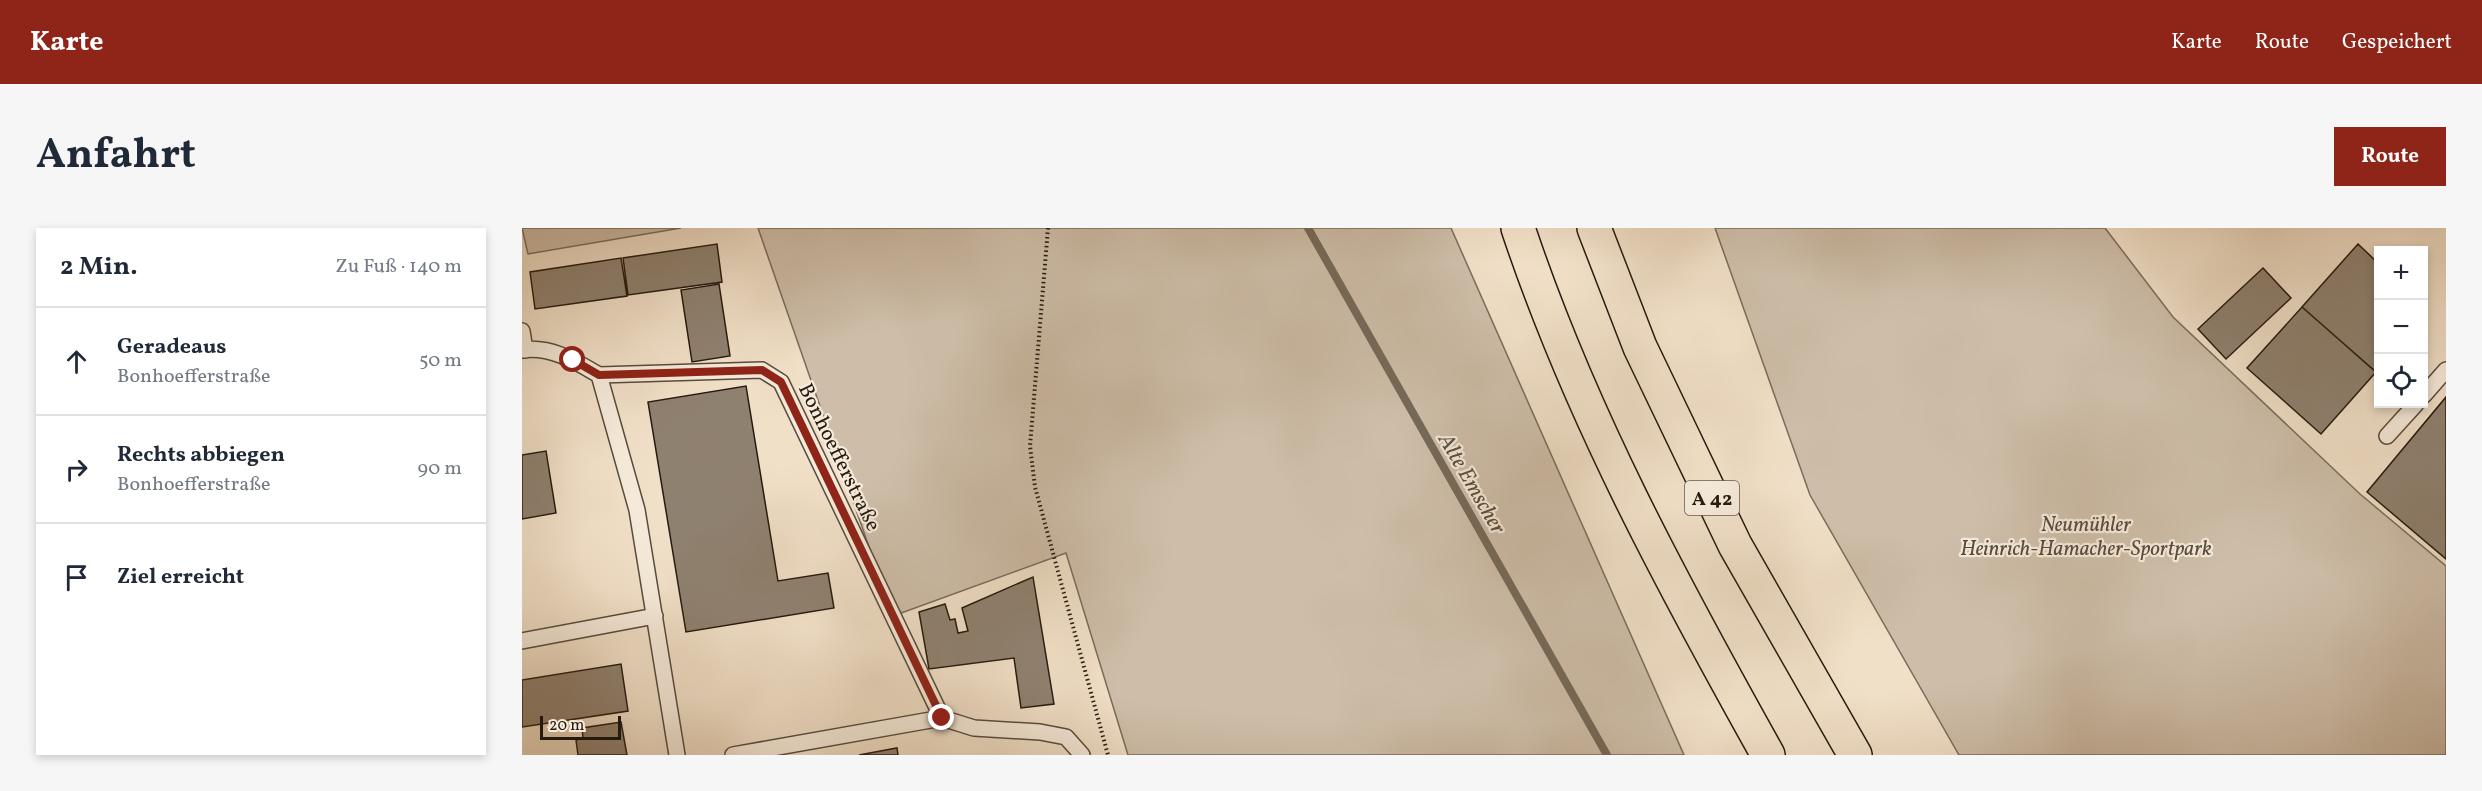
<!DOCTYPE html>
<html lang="de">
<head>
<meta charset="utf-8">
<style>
	:root { --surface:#fff; --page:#f6f6f7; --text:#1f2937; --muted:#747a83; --line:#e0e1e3; --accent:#8f2418 }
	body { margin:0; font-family:Vollkorn,serif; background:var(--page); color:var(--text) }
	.controls { position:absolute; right:18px; top:18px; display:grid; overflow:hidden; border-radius:0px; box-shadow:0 3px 9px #0003 }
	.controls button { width:54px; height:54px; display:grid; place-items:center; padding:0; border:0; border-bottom:2px solid var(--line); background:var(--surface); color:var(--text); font:30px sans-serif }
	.scale { position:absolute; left:18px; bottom:15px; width:81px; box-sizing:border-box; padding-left:6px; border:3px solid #251a10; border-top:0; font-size:16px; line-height:21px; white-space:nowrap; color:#251a10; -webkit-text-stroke:4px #f6ebdb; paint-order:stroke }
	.stop { position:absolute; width:18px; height:18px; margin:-14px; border:4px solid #8f2418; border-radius:50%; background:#fff }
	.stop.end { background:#8f2418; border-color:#fff; box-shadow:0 2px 6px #0008 }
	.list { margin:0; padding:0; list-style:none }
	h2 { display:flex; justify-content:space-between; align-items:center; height:78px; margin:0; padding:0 24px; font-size:26px }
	h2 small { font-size:20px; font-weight:400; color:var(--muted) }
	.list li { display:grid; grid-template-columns:39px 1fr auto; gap:18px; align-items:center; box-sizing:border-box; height:108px; padding:0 24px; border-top:2px solid var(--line) }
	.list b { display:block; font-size:22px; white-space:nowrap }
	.list p { margin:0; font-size:20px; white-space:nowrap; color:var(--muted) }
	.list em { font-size:20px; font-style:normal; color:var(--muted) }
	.icon { flex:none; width:33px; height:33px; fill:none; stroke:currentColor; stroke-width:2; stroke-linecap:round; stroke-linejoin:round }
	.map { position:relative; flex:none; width:1924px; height:527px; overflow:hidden; border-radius:0px }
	header { display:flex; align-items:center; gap:36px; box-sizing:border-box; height:84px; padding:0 30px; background:var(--accent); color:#fff }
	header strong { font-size:28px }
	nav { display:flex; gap:33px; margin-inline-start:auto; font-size:21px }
	.intro { display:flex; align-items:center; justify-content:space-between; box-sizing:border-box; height:144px; padding:0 36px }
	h1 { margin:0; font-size:42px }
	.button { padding:15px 27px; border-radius:0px; background:var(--accent); color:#fff; font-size:21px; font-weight:700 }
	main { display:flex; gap:36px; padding:0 36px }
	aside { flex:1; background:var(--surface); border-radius:0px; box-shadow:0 3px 9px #0003 }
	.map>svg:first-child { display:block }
	.green { fill:#cebea9; stroke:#7a6c5c; stroke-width:1.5 }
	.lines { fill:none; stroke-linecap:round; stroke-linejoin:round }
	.stream { stroke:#766959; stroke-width:8 }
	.building { fill:#8f8170; stroke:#251a10; stroke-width:1.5 }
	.service-casing { stroke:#584c3e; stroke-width:18 }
	.motorway-casing { stroke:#251a10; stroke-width:36 }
	.path { stroke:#251a10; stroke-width:4; stroke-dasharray:1.5 3; stroke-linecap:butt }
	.service { stroke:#f6ebdb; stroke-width:15 }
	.motorway { stroke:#f1e0c8; stroke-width:33 }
	.route { stroke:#8f2418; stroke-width:8 }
	.labels { text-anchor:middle; stroke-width:4.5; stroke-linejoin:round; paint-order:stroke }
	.shield { fill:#f6ebdb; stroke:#64594d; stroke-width:1.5 }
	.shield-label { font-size:20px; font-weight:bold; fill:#251a10 }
	.street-label { font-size:21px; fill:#251a10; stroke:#f6ebdb }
	.park-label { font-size:21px; font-style:italic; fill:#584b3e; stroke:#f6ebdb }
	.water-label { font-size:22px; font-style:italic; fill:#5b4e40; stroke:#f6ebdb }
</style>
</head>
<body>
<header>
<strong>Karte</strong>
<nav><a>Karte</a><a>Route</a><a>Gespeichert</a></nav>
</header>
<div class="intro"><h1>Anfahrt</h1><a class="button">Route</a></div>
<main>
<aside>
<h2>2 Min.<small>Zu Fuß · 140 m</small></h2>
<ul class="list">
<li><svg class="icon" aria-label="ahead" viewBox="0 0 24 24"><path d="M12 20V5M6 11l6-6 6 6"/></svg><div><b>Geradeaus</b><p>Bonhoefferstraße</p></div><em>50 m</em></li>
<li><svg class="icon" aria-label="right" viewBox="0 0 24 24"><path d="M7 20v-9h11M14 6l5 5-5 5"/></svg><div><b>Rechts abbiegen</b><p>Bonhoefferstraße</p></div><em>90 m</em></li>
<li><svg class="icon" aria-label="arrive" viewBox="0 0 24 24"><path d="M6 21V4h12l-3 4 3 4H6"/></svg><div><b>Ziel erreicht</b></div></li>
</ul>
</aside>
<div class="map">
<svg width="1924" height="527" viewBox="0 0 1924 527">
	<rect width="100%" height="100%" fill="#f1e0c8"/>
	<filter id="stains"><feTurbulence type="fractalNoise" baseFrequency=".00333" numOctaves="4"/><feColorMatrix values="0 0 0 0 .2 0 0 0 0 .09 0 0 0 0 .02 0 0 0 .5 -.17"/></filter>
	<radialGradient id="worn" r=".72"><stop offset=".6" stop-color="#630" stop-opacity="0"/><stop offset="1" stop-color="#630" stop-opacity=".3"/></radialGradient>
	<path class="green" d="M 0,0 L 159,0 L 6,26 Z
		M 236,0 L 929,0 L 1162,527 L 606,527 L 544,325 L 371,388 Z
		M 1193,0 L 1583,0 L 1651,89 L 1838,266 L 1924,338 L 1924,527 L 1437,527 L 1288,267 Z"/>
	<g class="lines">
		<path class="stream" d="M 786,0 L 1085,527"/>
	</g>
	<path class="building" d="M 195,16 L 200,54 L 106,67 L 101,30 Z
		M 1836,16 L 1856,35 L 1856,141 L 1854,144 L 1780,79 Z
		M 99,30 L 105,68 L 13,81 L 8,44 Z
		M 1741,40 L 1769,70 L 1704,131 L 1676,101 Z
		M 197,56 L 208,128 L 170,134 L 159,62 Z
		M 1780,79 L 1854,144 L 1799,206 L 1725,140 Z
		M 224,158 L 256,353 L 306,345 L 312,380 L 164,404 L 126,174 Z
		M 1924,169 L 1924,331 L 1845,264 Z
		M 24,223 L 34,285 L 0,291 L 0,227 Z
		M 511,349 L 532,476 L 499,480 L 492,430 L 407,441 L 397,384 L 423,376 L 428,392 L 433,391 L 436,405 L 446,403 L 440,380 Z
		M 99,436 L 106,483 L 0,499 L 0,452 Z
		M 99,494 L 105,527 L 56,527 L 54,512 L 61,510 L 60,500 Z
		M 375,520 L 376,527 L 337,527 Z"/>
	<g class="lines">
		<g class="service-casing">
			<path id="service" d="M 0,103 L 3,122
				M 0,122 C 29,118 53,133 77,147 L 115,282 L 155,527
				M 77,147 L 240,142 L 259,154 L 420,490
				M 1902,167 L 1924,142
				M 1865,208 L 1894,176
				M 0,413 L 133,388
				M 211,527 L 420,490 L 452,500 L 518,504 L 544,509 L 560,527"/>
		</g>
		<g class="motorway-casing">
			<path id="motorway" d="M 996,0 C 1058,186 1151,357 1246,527
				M 1072,0 L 1118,119 L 1213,317 L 1333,527"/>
		</g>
		<path class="path" d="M 526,0 L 508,218 L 513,259 L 586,527"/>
		<use href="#service" class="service"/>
		<use href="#motorway" class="motorway"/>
	</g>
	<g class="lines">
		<path class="route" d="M 51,132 L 77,147 L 240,142 L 259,154 L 420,490"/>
	</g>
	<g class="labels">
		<rect class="shield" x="1163" y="253" width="54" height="34" rx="4.5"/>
		<g class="shield-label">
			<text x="1190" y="277">A 42</text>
		</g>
		<g class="street-label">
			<text transform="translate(318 229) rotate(64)" y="7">Bonhoefferstraße</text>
		</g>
		<g class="park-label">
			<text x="1564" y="303">Neumühler<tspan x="1564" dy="24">Heinrich-Hamacher-Sportpark</tspan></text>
		</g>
		<g class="water-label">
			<text transform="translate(951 255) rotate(60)" y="8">Alte Emscher</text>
		</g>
	</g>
	<rect width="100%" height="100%" filter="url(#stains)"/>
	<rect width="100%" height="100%" fill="url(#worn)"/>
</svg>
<div class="controls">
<button>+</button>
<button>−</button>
<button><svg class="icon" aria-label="locate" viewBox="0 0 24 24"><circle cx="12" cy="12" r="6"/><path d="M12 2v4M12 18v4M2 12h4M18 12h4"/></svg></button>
</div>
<div class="scale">20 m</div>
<div class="stop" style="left:51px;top:132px"></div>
<div class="stop end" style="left:420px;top:490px"></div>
</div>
</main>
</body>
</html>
